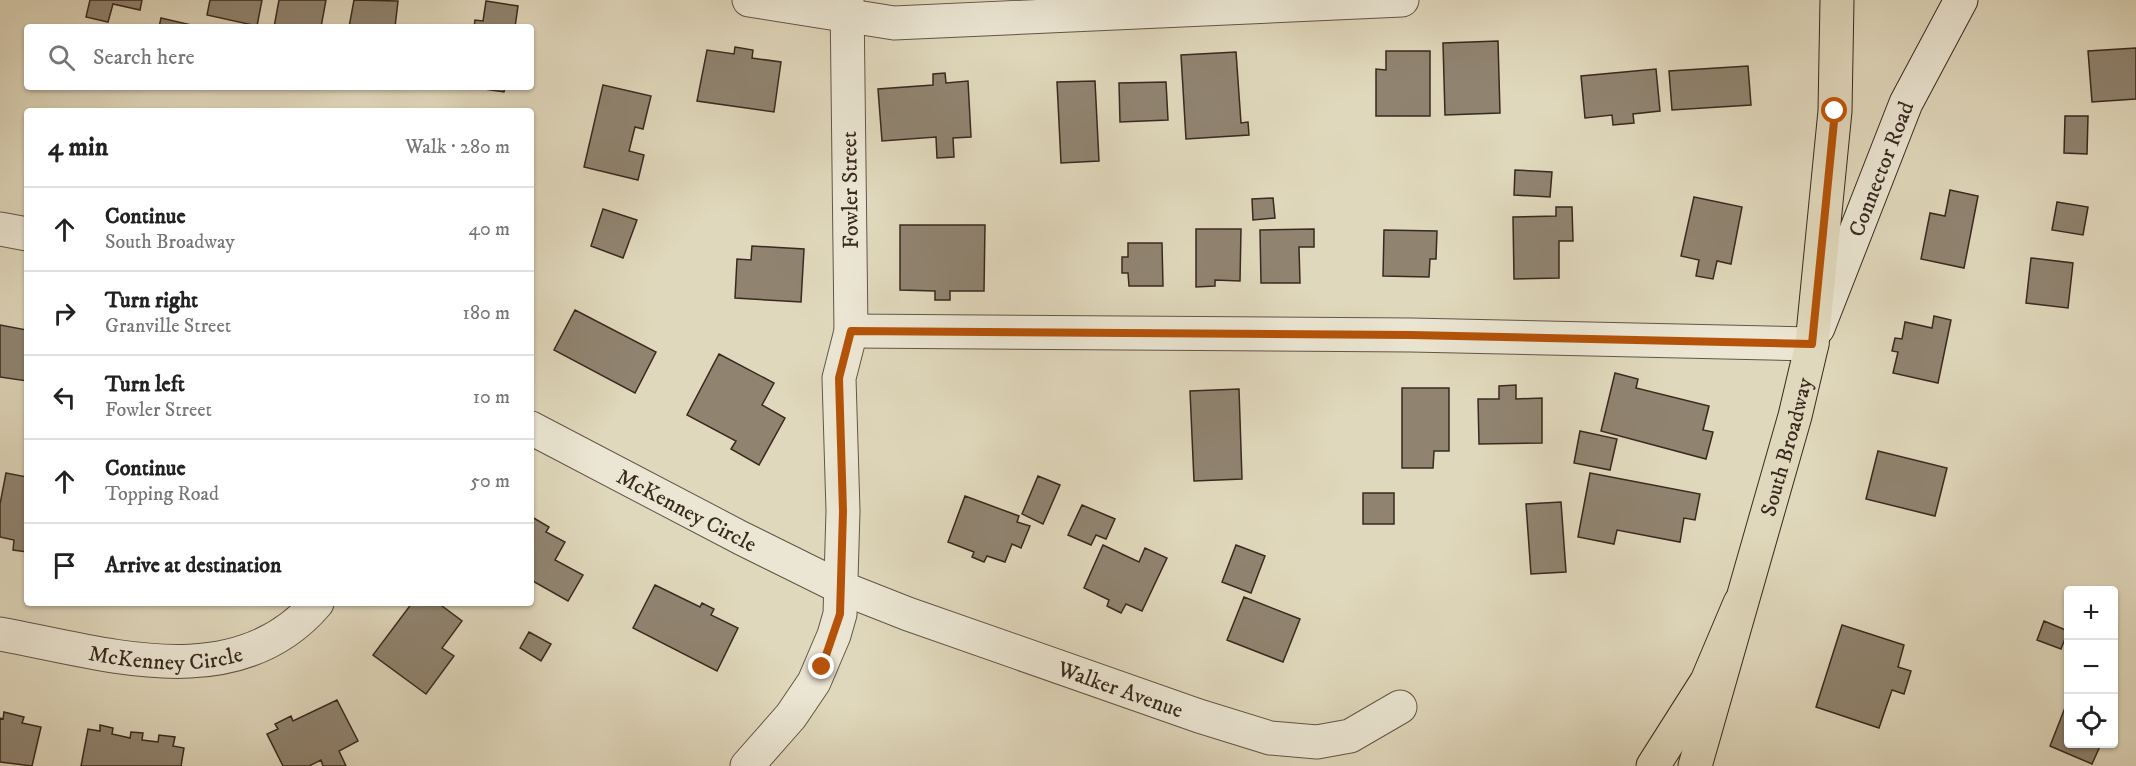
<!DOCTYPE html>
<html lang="en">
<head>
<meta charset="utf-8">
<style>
	:root { --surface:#fff; --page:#f6f6f6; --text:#222; --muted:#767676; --line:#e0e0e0 }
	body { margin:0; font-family:"IM FELL DW Pica",serif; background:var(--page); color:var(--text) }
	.controls { position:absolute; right:18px; bottom:18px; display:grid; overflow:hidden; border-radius:6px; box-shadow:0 2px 4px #0004 }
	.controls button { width:54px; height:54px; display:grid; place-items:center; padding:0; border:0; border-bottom:2px solid var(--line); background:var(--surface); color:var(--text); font:30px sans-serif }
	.stop { position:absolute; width:18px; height:18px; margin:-14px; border:4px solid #b45309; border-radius:50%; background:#fff }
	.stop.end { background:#b45309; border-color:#fff; box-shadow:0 2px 6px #0008 }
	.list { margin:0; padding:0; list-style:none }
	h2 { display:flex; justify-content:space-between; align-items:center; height:78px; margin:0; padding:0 24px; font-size:26px }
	h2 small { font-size:20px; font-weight:400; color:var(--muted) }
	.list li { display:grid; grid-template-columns:39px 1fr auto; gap:18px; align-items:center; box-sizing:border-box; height:84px; padding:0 24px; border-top:2px solid var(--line) }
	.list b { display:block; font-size:22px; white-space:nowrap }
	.list p { margin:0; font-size:20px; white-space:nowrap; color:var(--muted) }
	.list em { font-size:20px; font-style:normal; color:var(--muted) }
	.icon { flex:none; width:33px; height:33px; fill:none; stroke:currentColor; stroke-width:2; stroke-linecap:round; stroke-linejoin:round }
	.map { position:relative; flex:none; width:2136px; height:766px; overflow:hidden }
	.search { position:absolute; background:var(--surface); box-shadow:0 2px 4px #0004; left:24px; top:24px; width:510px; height:66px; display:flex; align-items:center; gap:15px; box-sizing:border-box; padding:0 21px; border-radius:6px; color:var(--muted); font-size:22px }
	.panel { position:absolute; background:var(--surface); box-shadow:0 2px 4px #0004; left:24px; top:108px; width:510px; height:498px; border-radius:6px }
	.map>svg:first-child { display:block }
	.building { fill:#908471; stroke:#39291f; stroke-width:1.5 }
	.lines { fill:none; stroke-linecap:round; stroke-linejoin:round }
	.street-casing { stroke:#635546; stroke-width:35 }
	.secondary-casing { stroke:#39291f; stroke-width:35 }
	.primary-casing { stroke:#39291f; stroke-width:35 }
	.highway-casing { stroke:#39291f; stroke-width:35 }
	.street { stroke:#ebe6d3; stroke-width:33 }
	.secondary { stroke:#ebe6d3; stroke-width:33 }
	.primary { stroke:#e0d8bc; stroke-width:33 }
	.highway { stroke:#e0d8bc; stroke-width:33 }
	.route { stroke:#b45309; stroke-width:8 }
	.labels { text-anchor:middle; stroke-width:4.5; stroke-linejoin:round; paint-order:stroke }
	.street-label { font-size:22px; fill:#39291f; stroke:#ebe6d3 }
</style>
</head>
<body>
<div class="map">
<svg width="2136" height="766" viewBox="0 0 2136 766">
	<rect width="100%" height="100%" fill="#e0d8bc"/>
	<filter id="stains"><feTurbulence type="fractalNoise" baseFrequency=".00333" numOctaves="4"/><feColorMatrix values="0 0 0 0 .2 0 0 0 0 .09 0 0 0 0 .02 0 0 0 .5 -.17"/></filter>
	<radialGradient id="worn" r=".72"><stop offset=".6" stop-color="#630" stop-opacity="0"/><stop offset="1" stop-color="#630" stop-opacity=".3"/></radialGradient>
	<path class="building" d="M 90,0 L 142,0 L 140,10 L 113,4 L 108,22 L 86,17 Z
		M 210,0 L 262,0 L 257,26 L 207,15 Z
		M 279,0 L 326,0 L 321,27 L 274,27 Z
		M 354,0 L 398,1 L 395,27 L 349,27 Z
		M 486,1 L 518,6 L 515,27 L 474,27 L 475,20 L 483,21 Z
		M 161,18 L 196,26 L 196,27 L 159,27 Z
		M 1498,41 L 1500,113 L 1445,115 L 1443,43 Z
		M 735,47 L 753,50 L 752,58 L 781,62 L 774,112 L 697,101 L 707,50 L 734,54 Z
		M 2136,48 L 2136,99 L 2092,102 L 2088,51 Z
		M 1386,51 L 1430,51 L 1430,116 L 1376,116 L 1376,69 L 1386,70 Z
		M 1236,52 L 1241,123 L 1248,122 L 1249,135 L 1186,139 L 1181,55 Z
		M 1748,66 L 1751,105 L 1672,110 L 1669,71 Z
		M 1656,69 L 1660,111 L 1633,114 L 1634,123 L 1613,125 L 1612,115 L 1585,118 L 1581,76 Z
		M 945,73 L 946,83 L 968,81 L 971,137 L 953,138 L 954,157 L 937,158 L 936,137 L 882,141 L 878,89 L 933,85 L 933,74 Z
		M 1095,81 L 1099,161 L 1061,163 L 1057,82 Z
		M 1166,82 L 1168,120 L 1120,122 L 1119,83 Z
		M 603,85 L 651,96 L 643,129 L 635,127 L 629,151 L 644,155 L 638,180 L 584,167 Z
		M 471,87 L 505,87 L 504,92 Z
		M 2065,116 L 2088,116 L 2087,154 L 2064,153 Z
		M 1515,170 L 1552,172 L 1550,197 L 1514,195 Z
		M 1950,190 L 1978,196 L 1964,268 L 1921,259 L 1930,213 L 1945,216 Z
		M 1694,197 L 1742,207 L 1731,264 L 1717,261 L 1713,279 L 1696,276 L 1699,260 L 1681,256 Z
		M 1273,198 L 1275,218 L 1253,220 L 1252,199 Z
		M 2057,202 L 2088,207 L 2083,235 L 2052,230 Z
		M 1556,207 L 1572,207 L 1573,241 L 1559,241 L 1559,278 L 1514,279 L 1513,217 L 1556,216 Z
		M 603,209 L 637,220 L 623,258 L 591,246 Z
		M 900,225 L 985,225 L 984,291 L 950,291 L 950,300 L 935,300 L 935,291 L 900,290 Z
		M 1196,229 L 1241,229 L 1240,281 L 1215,280 L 1215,286 L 1196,287 Z
		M 1314,229 L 1314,247 L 1299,247 L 1300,283 L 1261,283 L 1260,230 Z
		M 1384,230 L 1437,231 L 1436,259 L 1430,259 L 1429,277 L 1383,276 Z
		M 1128,243 L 1162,243 L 1163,286 L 1129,286 L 1128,273 L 1122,273 L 1122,257 L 1128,257 Z
		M 752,246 L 804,249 L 801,302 L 735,298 L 737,259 L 751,260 Z
		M 2031,258 L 2073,263 L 2068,308 L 2026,303 Z
		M 575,310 L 656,352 L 635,393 L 554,350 Z
		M 1934,316 L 1951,320 L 1938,383 L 1893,373 L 1898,352 L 1892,351 L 1895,338 L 1902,339 L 1905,322 L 1932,328 Z
		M 0,325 L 27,330 L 27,381 L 0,377 Z
		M 719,354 L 774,383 L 762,405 L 785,418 L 759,465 L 731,449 L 736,441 L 687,415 Z
		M 1615,373 L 1638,379 L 1636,388 L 1709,406 L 1703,430 L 1713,432 L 1706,459 L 1601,431 Z
		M 1516,385 L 1516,399 L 1542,398 L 1542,443 L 1479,444 L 1478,399 L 1499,399 L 1499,386 Z
		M 1402,388 L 1449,388 L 1449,451 L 1434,451 L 1433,468 L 1402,468 Z
		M 1239,389 L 1242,479 L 1194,481 L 1190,391 Z
		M 1580,431 L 1617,439 L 1610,470 L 1574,463 Z
		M 1878,451 L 1947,468 L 1935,516 L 1866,499 Z
		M 6,473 L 27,477 L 27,552 L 13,550 L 14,540 L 0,537 L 0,504 Z
		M 1590,473 L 1700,494 L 1695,520 L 1684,518 L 1680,542 L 1617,530 L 1614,544 L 1578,537 Z
		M 1038,476 L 1060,485 L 1043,524 L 1022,514 Z
		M 1363,493 L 1394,493 L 1394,524 L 1363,524 Z
		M 965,496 L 1019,516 L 1017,522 L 1030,526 L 1021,548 L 1012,544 L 1005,562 L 987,556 L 984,562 L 972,557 L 974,552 L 948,542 Z
		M 1561,502 L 1566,572 L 1531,574 L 1526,504 Z
		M 1082,505 L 1115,519 L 1106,539 L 1096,535 L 1091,545 L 1068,535 Z
		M 532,517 L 549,527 L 546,532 L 565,542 L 555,560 L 583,575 L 568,601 L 531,580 Z
		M 1103,545 L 1139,562 L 1145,548 L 1167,558 L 1142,611 L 1126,604 L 1121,613 L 1107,606 L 1109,600 L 1084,588 Z
		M 1236,545 L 1265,556 L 1251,593 L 1222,582 Z
		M 655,585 L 700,607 L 702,603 L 714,609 L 711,615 L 738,628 L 717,671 L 633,628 Z
		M 1244,597 L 1300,619 L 1283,662 L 1227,640 Z
		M 412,603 L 438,603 L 462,621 L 442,648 L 454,656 L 426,694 L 373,655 Z
		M 2044,621 L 2068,631 L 2061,649 L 2037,640 Z
		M 1842,625 L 1904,645 L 1898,667 L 1911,671 L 1904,694 L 1892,690 L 1879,728 L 1816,707 Z
		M 529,632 L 551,644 L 541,661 L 520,648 Z
		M 337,700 L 358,741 L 339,751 L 346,766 L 323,766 L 321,760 L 309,766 L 283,766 L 267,734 L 278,729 L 275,724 L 291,716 L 293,721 Z
		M 2068,700 L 2068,744 L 2101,744 L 2092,764 L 2050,746 Z
		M 4,712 L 24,717 L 22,723 L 41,727 L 32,766 L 0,762 L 0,718 L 3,719 Z
		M 100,725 L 113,728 L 112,734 L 130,738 L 131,732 L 143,733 L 142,740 L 158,742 L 159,735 L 175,737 L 173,746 L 184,748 L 181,766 L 81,766 L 88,729 L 100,731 Z"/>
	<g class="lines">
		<g class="street-casing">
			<g id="street">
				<path d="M 749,0 L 894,23 L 1402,0"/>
				<path d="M 0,229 L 27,234"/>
				<path d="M 851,331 L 1411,335 L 1812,344"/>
				<path id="s1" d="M 531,428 L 741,538 L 842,588 L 908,614 L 1199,716 L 1270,738 L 1317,742 L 1350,736 L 1400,707"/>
				<path id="s2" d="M 0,634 C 104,653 236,698 317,603"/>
				<path d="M 747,766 L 791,716 L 814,682 L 834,635 L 840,614 L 843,511 L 839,378 L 851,331 L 847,0"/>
			</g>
		</g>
		<g class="secondary-casing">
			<g id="secondary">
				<path id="s3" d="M 1818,328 L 1906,103 L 1961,0"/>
			</g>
		</g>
		<g class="primary-casing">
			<g id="primary">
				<path id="s4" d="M 1695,766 L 1795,416 L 1812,344 L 1835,111 L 1837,0"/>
			</g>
		</g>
		<g class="highway-casing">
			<path id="highway" d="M 1653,766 L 1707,681 L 1740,603"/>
		</g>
		<use href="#street" class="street"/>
		<use href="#secondary" class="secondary"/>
		<use href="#primary" class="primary"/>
		<use href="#highway" class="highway"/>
	</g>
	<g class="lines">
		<path class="route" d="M 822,667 L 840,614 L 843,511 L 839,378 L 851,331 L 1411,335 L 1812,344 L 1835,111"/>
	</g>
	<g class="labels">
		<g class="street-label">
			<text dy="8" stroke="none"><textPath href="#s3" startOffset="171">Connector Road</textPath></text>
			<text transform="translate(849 190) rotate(-91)" y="8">Fowler Street</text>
			<text dy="8" stroke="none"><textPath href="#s4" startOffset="332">South Broadway</textPath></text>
			<text dy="8" stroke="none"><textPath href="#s1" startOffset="176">McKenney Circle</textPath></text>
			<text dy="8" stroke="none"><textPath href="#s2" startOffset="168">McKenney Circle</textPath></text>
			<text dy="8" stroke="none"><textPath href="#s1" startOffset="646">Walker Avenue</textPath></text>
		</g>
	</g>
	<rect width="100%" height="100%" filter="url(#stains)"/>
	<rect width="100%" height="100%" fill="url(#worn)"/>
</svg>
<div class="controls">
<button>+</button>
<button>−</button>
<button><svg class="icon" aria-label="locate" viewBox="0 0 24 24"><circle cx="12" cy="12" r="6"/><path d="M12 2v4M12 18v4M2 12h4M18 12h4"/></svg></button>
</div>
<div class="stop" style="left:1835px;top:111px"></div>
<div class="stop end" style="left:822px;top:667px"></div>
<div class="search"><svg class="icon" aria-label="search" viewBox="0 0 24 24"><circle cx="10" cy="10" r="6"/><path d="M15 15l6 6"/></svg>Search here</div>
<section class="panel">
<h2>4 min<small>Walk · 280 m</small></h2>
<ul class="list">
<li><svg class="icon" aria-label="ahead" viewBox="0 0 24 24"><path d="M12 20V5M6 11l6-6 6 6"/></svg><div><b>Continue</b><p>South Broadway</p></div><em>40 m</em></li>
<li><svg class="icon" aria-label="right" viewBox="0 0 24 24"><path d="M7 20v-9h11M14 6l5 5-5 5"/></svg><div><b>Turn right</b><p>Granville Street</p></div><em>180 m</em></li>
<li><svg class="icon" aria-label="left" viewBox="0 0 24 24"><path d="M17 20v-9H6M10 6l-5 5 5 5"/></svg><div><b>Turn left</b><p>Fowler Street</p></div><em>10 m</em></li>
<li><svg class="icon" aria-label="ahead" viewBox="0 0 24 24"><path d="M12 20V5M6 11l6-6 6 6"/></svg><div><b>Continue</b><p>Topping Road</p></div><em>50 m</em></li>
<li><svg class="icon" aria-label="arrive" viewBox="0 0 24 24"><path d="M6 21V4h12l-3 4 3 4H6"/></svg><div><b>Arrive at destination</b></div></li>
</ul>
</section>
</div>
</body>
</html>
